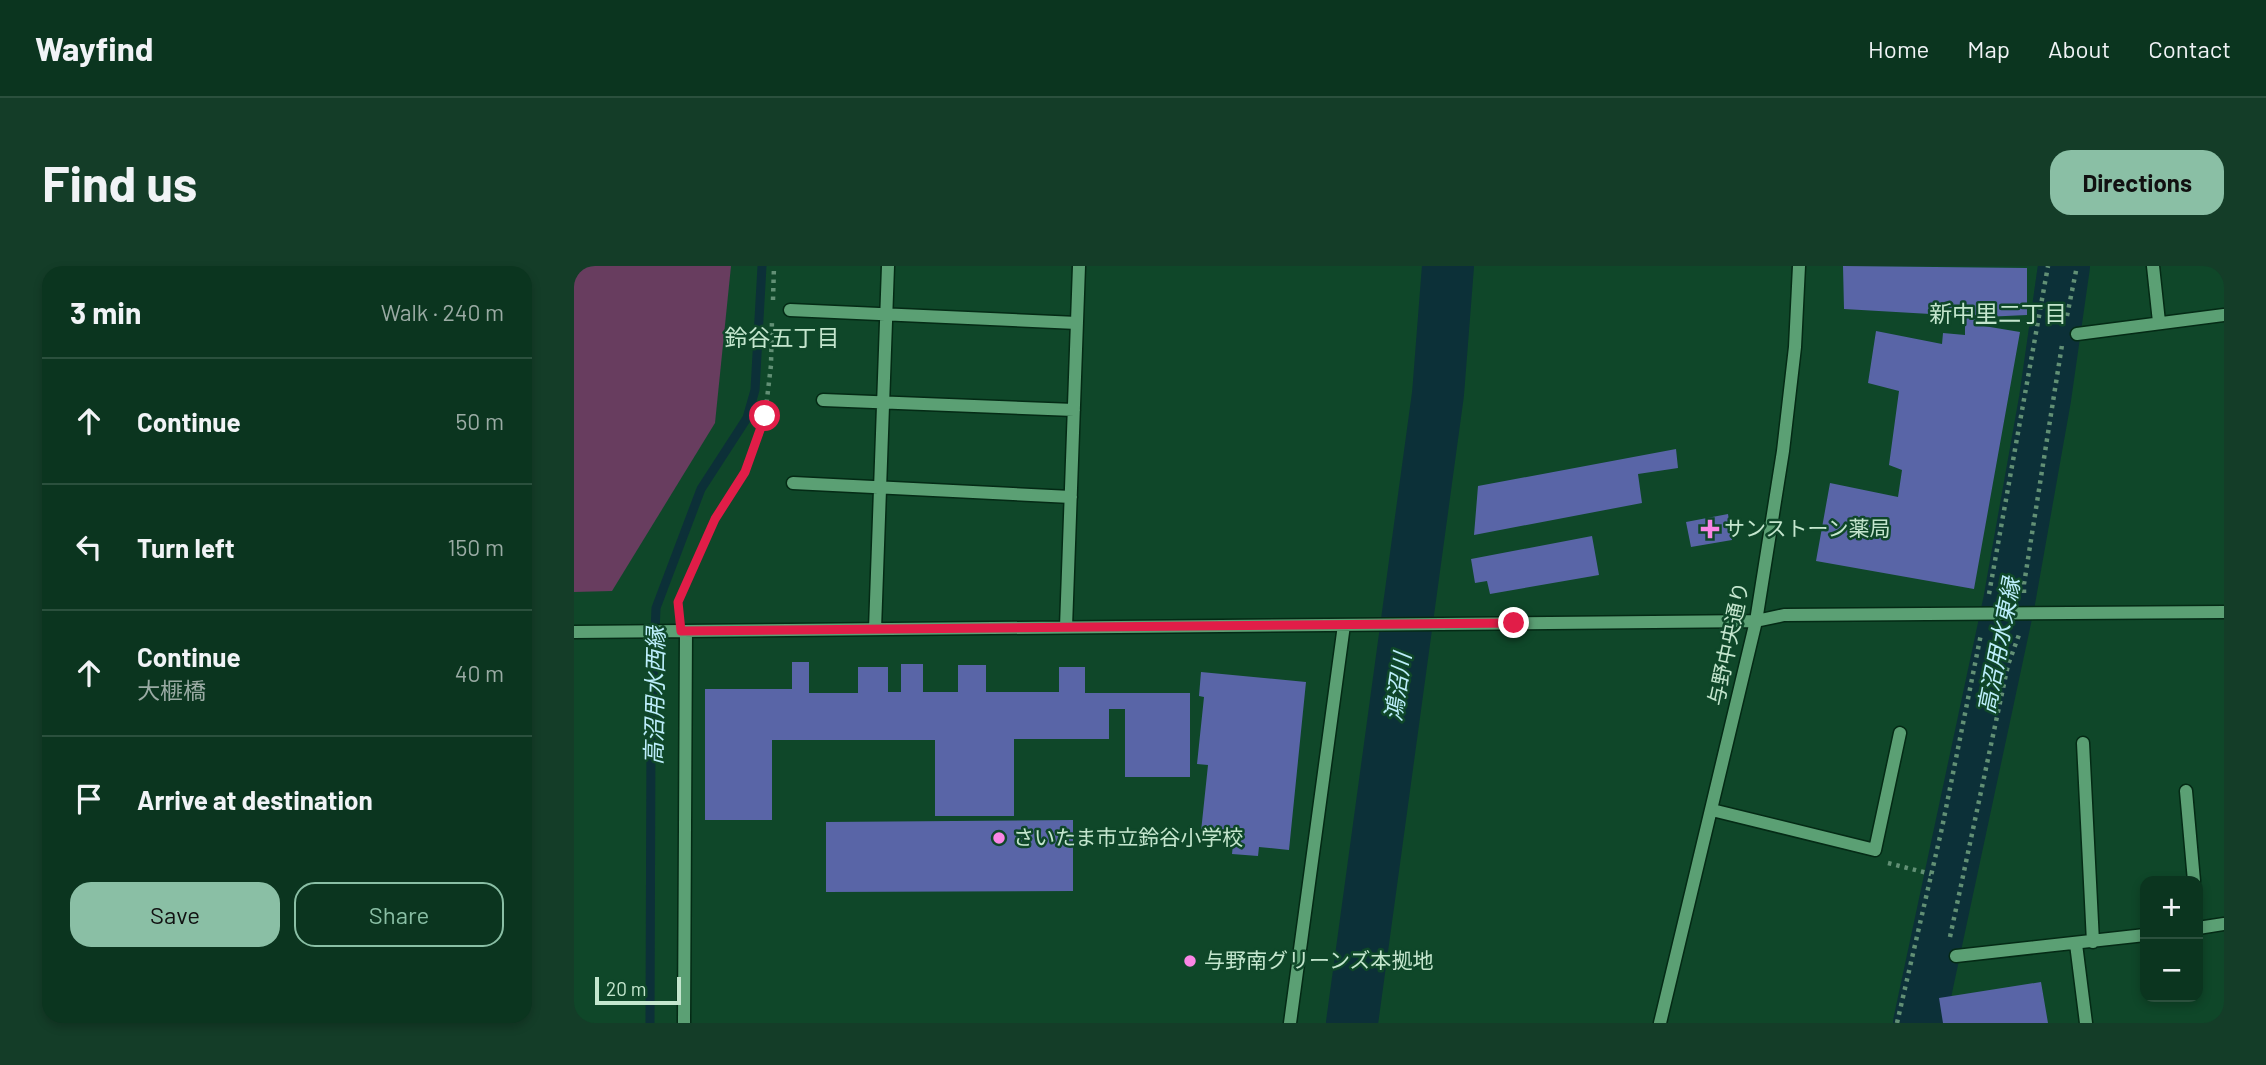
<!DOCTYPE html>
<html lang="en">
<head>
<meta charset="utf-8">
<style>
	:root { --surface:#0b351f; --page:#143d28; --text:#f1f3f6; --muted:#9aaba4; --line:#2b503d; --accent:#8abfa5 }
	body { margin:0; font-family:Barlow,"Noto Sans JP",sans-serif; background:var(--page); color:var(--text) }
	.controls { position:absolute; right:21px; bottom:21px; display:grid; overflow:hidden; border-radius:14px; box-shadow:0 4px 10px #0003 }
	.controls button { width:63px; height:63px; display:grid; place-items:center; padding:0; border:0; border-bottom:2px solid var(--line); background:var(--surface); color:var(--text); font:35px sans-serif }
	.scale { position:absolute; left:21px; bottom:18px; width:86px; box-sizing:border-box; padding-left:7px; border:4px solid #c4e6ce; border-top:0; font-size:19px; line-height:24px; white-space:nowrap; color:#c4e6ce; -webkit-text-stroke:5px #0f4729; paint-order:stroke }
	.stop { position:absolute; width:21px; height:21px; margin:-16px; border:5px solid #e11d48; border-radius:50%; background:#fff }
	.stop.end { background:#e11d48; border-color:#fff; box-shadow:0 2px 7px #0008 }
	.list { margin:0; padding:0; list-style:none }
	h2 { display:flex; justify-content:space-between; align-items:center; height:91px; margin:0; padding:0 28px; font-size:30px }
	h2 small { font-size:23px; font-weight:400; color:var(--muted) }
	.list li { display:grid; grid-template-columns:46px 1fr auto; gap:21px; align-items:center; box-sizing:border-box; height:126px; padding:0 28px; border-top:2px solid var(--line) }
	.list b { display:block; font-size:26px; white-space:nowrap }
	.list p { margin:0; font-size:23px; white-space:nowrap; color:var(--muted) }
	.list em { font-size:23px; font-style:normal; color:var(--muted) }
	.actions { display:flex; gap:14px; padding:21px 28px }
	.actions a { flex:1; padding:16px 0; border:2px solid var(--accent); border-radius:21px; text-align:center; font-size:24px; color:var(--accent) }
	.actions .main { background:var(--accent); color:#111 }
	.icon { flex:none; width:38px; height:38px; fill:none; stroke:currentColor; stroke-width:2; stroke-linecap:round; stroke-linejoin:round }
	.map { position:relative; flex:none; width:1650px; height:757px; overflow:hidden; border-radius:21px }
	header { display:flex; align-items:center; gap:42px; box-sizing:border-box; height:98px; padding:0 35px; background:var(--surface); border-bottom:2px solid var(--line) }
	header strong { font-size:33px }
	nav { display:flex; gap:38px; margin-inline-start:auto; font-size:24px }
	.intro { display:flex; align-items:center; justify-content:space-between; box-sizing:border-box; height:168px; padding:0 42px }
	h1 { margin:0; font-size:49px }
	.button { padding:18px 32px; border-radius:21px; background:var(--accent); color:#111; font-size:24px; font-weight:700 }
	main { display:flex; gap:42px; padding:0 42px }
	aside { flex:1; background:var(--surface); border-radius:21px; box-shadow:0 4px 10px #0003 }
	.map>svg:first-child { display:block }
	.green { fill:#683d5f }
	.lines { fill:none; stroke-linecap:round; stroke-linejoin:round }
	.stream { stroke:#0c3038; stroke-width:9 }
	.river { stroke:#0c3038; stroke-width:52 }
	.building { fill:#5965a7 }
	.minor-casing { stroke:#042a15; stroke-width:15 }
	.path { stroke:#629075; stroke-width:4.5; stroke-dasharray:3.5 5; stroke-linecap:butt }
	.minor { stroke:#5ba074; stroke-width:12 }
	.route { stroke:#e11d48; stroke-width:9 }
	.poi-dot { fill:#fb86e5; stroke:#0f4729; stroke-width:2.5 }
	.labels { text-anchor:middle; stroke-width:5; stroke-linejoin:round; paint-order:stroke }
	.poi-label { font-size:21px; fill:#c4e6ce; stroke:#0f4729; text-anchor:start }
	.street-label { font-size:21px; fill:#c4e6ce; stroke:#0f4729 }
	.neighbourhood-label { font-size:23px; fill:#c4e6ce; stroke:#0f4729 }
	.water-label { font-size:23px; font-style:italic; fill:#bceefb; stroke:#0f4729 }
</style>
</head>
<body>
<header>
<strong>Wayfind</strong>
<nav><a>Home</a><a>Map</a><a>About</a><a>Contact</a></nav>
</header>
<div class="intro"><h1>Find us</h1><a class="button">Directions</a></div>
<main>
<aside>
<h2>3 min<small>Walk · 240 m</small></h2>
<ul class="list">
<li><svg class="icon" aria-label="ahead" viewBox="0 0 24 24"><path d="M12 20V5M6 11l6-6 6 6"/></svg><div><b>Continue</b></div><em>50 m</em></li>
<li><svg class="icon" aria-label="left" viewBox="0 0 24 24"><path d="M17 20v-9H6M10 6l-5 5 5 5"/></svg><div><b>Turn left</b></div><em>150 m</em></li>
<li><svg class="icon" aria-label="ahead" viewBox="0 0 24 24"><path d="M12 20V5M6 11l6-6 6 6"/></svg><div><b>Continue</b><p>大榧橋</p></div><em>40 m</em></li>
<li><svg class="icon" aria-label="arrive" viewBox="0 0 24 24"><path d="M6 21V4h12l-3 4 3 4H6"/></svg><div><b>Arrive at destination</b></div></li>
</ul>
<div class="actions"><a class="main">Save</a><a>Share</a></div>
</aside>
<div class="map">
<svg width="1650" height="757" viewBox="0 0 1650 757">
	<rect width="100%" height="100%" fill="#0f4729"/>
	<path class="green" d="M 0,0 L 157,0 L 141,157 L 38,325 L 0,326 Z"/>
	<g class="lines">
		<path class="stream" d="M 76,757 L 77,463 L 82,342 L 127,223 L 173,152 L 181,124 L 188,0"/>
		<path class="river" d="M 778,757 L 864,128 L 874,0
			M 1345,757 L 1435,336 L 1471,133 L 1490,0"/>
	</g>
	<path class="building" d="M 1269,0 L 1453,2 L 1453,49 L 1410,51 L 1410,60 L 1446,66 L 1400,323 L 1242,295 L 1256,217 L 1324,231 L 1328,204 L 1315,199 L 1325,125 L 1294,117 L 1302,65 L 1368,78 L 1369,67 L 1391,69 L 1391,50 L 1270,43 Z
		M 1102,183 L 1104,202 L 1064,208 L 1068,237 L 900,269 L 904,220 Z
		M 1154,248 L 1158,274 L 1117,281 L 1112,256 Z
		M 1018,270 L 1025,309 L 916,328 L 913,315 L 901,317 L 897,293 Z
		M 218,396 L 235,396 L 235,427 L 284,427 L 284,401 L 314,401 L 314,426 L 327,426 L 327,398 L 349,398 L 349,426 L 384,426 L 384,399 L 412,399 L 412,426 L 485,426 L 485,401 L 511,401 L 511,427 L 616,427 L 616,511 L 551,511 L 551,443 L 535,443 L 535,473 L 440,473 L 440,550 L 361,550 L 361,474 L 198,474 L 198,554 L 131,554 L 131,423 L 218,423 Z
		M 627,406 L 732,416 L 715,584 L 685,581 L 684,590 L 658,588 L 659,578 L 626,575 L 634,499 L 623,498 L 630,431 L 625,430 Z
		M 499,554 L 499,625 L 252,626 L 252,556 Z
		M 1467,716 L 1474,757 L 1369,757 L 1365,732 Z"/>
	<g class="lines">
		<g class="minor-casing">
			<path id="minor" d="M 1579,0 L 1585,56
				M 216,44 L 503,57
				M 1503,68 L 1650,49
				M 249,134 L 500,144
				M 219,217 L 497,231
				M 492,361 L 505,0
				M 301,363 L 314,0
				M 0,366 L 1182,355 L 1210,349 L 1650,346
				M 1509,477 L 1519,676
				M 1612,525 L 1620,615
				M 1138,544 L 1301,584 L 1326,467
				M 1624,662 L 1650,658
				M 1502,678 L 1512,757
				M 1382,690 L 1571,669
				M 110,757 L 112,365
				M 716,757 L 770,359
				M 1086,757 L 1182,355 L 1209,185 L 1221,81 L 1225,0"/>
		</g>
		<path class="path" d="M 199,34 L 200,0
			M 1493,50 L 1503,0
			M 1450,327 L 1450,318 L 1488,79
			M 1415,328 L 1474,0
			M 105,346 L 104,336 L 140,253 L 171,206 L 191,150 L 197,99 L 198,53
			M 1314,597 L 1357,608
			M 1376,671 L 1434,399 L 1446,366
			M 1323,757 L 1368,562 L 1407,368"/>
		<use href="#minor" class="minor"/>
	</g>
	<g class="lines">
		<path class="route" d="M 191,150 L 171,206 L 141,253 L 104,336 L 107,365 L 940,357"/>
	</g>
	<g class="poi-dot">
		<path d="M1132.5 252.5h7v7h7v7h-7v7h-7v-7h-7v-7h7z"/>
		<circle cx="425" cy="572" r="7"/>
		<circle cx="616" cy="695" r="7"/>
	</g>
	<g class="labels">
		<g class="poi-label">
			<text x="1150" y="270">サンストーン薬局</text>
			<text x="439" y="579">さいたま市立鈴谷小学校</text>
			<text x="630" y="702">与野南グリーンズ本拠地</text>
		</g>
		<g class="street-label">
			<text transform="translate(1155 378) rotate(-78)" y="7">与野中央通り</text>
		</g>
		<g class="neighbourhood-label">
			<text x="1424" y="56">新中里二丁目</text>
			<text x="208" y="80">鈴谷五丁目</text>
		</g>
		<g class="water-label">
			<text transform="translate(1425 380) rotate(-79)" y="8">高沼用水東縁</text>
			<text transform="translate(824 421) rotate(-82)" y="8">鴻沼川</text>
			<text transform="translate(81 430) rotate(-89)" y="8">高沼用水西縁</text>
		</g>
	</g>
</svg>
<div class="controls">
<button>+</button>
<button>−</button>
</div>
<div class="scale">20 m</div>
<div class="stop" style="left:191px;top:150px"></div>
<div class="stop end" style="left:940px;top:357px"></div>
</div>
</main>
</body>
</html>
